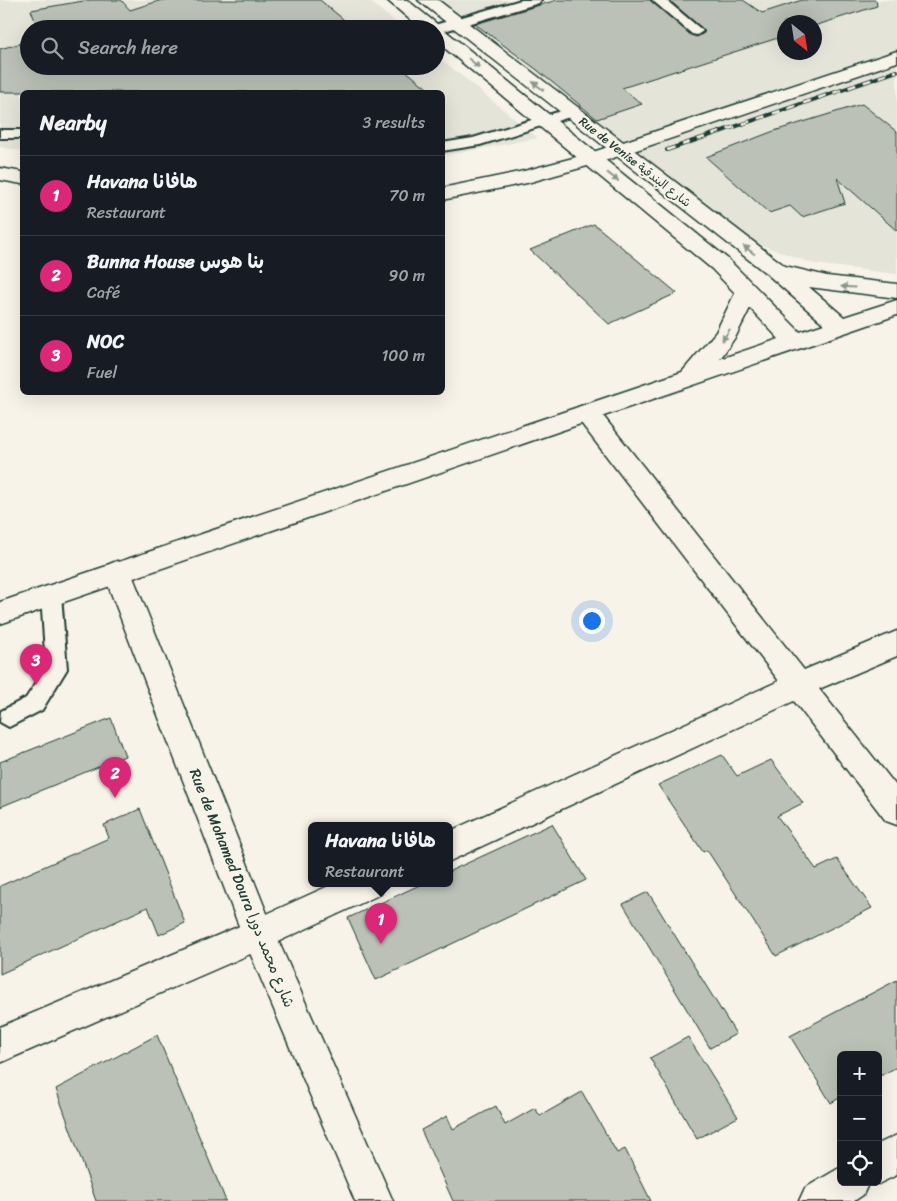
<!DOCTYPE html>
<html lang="en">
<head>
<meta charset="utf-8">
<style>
	:root { --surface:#171b24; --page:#20242c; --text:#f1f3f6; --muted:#9ea1a6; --line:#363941; --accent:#db2777 }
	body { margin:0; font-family:Sriracha,"Playpen Sans Arabic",sans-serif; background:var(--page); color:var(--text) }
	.controls { position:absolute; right:15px; bottom:15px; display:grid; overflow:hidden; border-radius:8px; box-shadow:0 5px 20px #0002 }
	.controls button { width:45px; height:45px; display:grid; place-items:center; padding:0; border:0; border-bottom:1px solid var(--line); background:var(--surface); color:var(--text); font:25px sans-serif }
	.compass { position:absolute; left:777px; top:15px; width:45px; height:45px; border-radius:50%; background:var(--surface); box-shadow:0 5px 20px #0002; rotate:150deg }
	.you { position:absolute; left:591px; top:620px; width:18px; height:18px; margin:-12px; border:4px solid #fff; border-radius:50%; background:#1a73e8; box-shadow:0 0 0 8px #1a73e833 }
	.badge { display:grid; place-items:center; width:32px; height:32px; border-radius:50%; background:var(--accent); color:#fff; font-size:16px; font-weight:700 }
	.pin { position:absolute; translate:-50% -41px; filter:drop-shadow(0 1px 2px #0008) }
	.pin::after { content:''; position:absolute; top:26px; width:18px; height:15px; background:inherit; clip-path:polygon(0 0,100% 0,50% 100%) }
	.popup { position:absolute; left:308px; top:822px; width:145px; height:65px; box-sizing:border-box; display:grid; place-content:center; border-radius:8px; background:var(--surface); filter:drop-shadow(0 1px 4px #0005); font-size:16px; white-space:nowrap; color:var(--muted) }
	.popup b { font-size:19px; color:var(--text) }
	.popup::after { content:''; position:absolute; left:50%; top:100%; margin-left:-10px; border:10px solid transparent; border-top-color:var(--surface) }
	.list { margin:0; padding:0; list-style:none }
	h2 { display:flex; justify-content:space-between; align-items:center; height:65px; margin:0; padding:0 20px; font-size:21px }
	h2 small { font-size:16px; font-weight:400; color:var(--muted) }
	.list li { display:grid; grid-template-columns:32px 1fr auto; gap:15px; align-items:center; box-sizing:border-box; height:80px; padding:0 20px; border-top:1px solid var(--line) }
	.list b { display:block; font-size:19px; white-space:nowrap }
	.list p { margin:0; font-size:16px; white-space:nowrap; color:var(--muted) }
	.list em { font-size:16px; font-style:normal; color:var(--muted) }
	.icon { flex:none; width:28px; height:28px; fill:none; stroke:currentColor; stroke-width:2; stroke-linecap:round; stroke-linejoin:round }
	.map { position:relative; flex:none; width:897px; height:1201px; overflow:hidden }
	.search { position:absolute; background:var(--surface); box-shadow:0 5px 20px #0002; left:20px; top:20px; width:425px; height:55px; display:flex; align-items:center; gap:12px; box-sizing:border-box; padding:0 18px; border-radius:28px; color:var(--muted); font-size:19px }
	.panel { position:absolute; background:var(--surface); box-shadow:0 5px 20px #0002; left:20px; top:90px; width:425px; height:305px; border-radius:8px }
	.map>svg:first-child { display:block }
	.built { fill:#e5e4d9; fill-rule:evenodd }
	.building { fill:#bbc1b6; stroke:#1f3d34 }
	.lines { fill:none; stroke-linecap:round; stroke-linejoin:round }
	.service-casing { stroke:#1f3d34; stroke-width:4 }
	.minor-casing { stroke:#1f3d34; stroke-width:3 }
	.tertiary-casing { stroke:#1f3d34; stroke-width:3 }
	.secondary-casing { stroke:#1f3d34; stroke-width:3 }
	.service { fill:#f7f3e8; fill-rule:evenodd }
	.minor { fill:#f7f3e8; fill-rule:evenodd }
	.tertiary { fill:#f7f3e8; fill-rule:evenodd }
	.secondary { fill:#f7f3e8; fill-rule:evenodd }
	.rail-casing { stroke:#1f3d34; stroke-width:4 }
	.rail { stroke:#f7f3e8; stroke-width:2.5; stroke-dasharray:8; stroke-linecap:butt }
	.oneway { fill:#8b988e }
	.labels { text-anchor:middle; stroke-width:4; stroke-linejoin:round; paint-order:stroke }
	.far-street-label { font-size:12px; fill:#1f3d34; stroke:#f7f3e8 }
	.street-label { font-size:15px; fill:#1f3d34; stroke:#f7f3e8 }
</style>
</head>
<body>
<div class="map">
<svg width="897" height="1201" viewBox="0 0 897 1201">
	<rect width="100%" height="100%" fill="#f7f3e8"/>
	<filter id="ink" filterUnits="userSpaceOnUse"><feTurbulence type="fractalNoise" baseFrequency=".02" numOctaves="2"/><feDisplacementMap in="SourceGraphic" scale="10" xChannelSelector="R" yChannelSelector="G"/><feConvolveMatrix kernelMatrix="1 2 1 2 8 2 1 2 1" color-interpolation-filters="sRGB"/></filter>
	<g filter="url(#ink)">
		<path class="built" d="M 0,0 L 368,0 L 404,29 L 29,29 L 29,66 L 436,66 L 436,55 L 538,138 L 443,156 L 442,92 L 22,92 L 22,151 L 0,147 Z
			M 438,0 L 897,0 L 897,274 L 814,264 L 756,243 L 664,178 ZM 784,22 L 814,22 L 814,52 L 784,52 Z"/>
		<path class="building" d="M 89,0 L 121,0 L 130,10 L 162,0 L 320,0 L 355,29 L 38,29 L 31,10 Z
			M 557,0 L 650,0 L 691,35 L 697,37 L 704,33 L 704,30 L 669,0 L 743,0 L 762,13 L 802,0 L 876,0 L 877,6 L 814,26 L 814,22 L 784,22 L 784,36 L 622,88 L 642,104 L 597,119 L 536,69 L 475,24 Z
			M 29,41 L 29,66 L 400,66 L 432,92 L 0,92 L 0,49 Z
			M 862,104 L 897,132 L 897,231 L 837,178 L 845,203 L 802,217 L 790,206 L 769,213 L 706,157 L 774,131 Z
			M 594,224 L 677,293 L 609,324 L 530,250 Z
			M 111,718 L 125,756 L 0,807 L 0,762 Z
			M 722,755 L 737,776 L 771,760 L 803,803 L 777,816 L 816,869 L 837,859 L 872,908 L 776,956 L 707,850 L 703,852 L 658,785 Z
			M 140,809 L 185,923 L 159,935 L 148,907 L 0,974 L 0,886 L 109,838 L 104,825 Z
			M 552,824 L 586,880 L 376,980 L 348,918 L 424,883 L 450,883 L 450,871 Z
			M 648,892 L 736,1034 L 710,1048 L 623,904 Z
			M 897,980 L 897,1067 L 878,1077 L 878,1055 L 841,1055 L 841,1097 L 831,1103 L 790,1036 Z
			M 157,1035 L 226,1201 L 96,1201 L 56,1089 Z
			M 688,1037 L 738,1117 L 697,1139 L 650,1058 Z
			M 582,1092 L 617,1153 L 625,1149 L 651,1201 L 453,1201 L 421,1130 L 447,1116 L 453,1129 L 496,1106 L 505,1125 L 535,1108 L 540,1116 Z"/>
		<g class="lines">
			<g class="service-casing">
				<path id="service" d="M 521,0 L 541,0 L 539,3 L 441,32 L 436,33 L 436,29 L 430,29 L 431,26 Z
					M 652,0 L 666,0 L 703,31 L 697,35 L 692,34 Z
					M 571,108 L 578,112 L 576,115 L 480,145 L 442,151 L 442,143 L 473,138 Z
					M 0,130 L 22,130 L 22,138 L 0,138 Z
					M 51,587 L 58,589 L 61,595 L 67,669 L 42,710 L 9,727 L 0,722 L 1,711 L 26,698 L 46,668 L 41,595 L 44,589 Z"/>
			</g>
			<g class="minor-casing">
				<path id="minor" d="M 897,51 L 897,62 L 598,163 L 527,183 L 442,200 L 442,188 L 524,171 L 584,155 Z
					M 0,168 L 22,172 L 22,184 L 0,180 Z
					M 587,404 L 596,407 L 804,670 L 897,631 L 897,656 L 819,689 L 897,787 L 897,825 L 886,821 L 794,701 L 450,861 L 450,831 L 779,681 L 578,419 L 575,413 L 578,407 Z
					M 335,883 L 386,883 L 381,894 L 271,945 L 0,1063 L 0,1027 L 247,923 Z
					M 897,1135 L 897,1175 L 878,1184 L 875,1182 L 878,1182 L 878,1144 Z
					M 841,1167 L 841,1182 L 869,1182 L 863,1195 L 854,1201 L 799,1201 L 805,1188 Z"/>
			</g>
			<g class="tertiary-casing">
				<path id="tertiary" d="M 117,561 L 127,565 L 131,572 L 274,931 L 393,1201 L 355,1201 L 242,934 L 103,572 L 107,565 Z"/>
			</g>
			<g class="secondary-casing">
				<path id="secondary" d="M 387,0 L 407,0 L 442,28 L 728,259 L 800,332 L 824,324 L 767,274 L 418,0 L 438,0 L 785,266 L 827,276 L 897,284 L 897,298 L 809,287 L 844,317 L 897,300 L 897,315 L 0,624 L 0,602 L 682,372 L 716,332 L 735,293 L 712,269 L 436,41 L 436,29 L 421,29 ZM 750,308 L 779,339 L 720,359 L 736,336 Z"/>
			</g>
			<use href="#service" class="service"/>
			<use href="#minor" class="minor"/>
			<use href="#tertiary" class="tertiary"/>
			<use href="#secondary" class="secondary"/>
			<g class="rail-casing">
				<path id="rail" d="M 667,150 L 897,71"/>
			</g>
			<use href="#rail" class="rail"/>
		</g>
		<defs><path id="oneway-solid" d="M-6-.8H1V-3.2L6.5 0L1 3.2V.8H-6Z" transform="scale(1.25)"/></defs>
		<g class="oneway">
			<use href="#oneway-solid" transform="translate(474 63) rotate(39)"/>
			<use href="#oneway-solid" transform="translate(538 86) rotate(-142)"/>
			<use href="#oneway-solid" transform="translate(613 177) rotate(38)"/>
			<use href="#oneway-solid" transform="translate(749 250) rotate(-143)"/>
			<use href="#oneway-solid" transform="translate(848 287) rotate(-176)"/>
			<use href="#oneway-solid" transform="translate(726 335) rotate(123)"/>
		</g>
	</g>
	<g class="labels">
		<g class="far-street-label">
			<text transform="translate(635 162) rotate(38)" y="4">Rue de Venise شارع البندقية</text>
		</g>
		<g class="street-label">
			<text transform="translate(242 888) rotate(68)" y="5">Rue de Mohamed Doura شارع محمد دورا</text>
		</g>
	</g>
</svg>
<div class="controls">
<button>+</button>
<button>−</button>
<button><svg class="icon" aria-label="locate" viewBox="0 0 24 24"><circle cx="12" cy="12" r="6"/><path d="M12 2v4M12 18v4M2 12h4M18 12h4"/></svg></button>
</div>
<svg class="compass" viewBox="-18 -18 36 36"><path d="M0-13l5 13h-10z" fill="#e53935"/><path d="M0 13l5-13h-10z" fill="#9ea1a6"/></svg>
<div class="you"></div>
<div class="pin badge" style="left:381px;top:944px">1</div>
<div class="popup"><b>Havana هافانا</b>Restaurant</div>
<div class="pin badge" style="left:115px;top:798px">2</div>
<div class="pin badge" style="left:36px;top:685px">3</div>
<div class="search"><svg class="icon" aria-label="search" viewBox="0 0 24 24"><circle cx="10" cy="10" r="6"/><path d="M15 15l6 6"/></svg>Search here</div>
<section class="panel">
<h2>Nearby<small>3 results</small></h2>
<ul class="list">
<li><span class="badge">1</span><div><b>Havana هافانا</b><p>Restaurant</p></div><em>70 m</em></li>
<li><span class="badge">2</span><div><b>Bunna House بنا هوس</b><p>Café</p></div><em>90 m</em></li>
<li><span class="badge">3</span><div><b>NOC</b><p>Fuel</p></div><em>100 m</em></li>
</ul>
</section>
</div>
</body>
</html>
